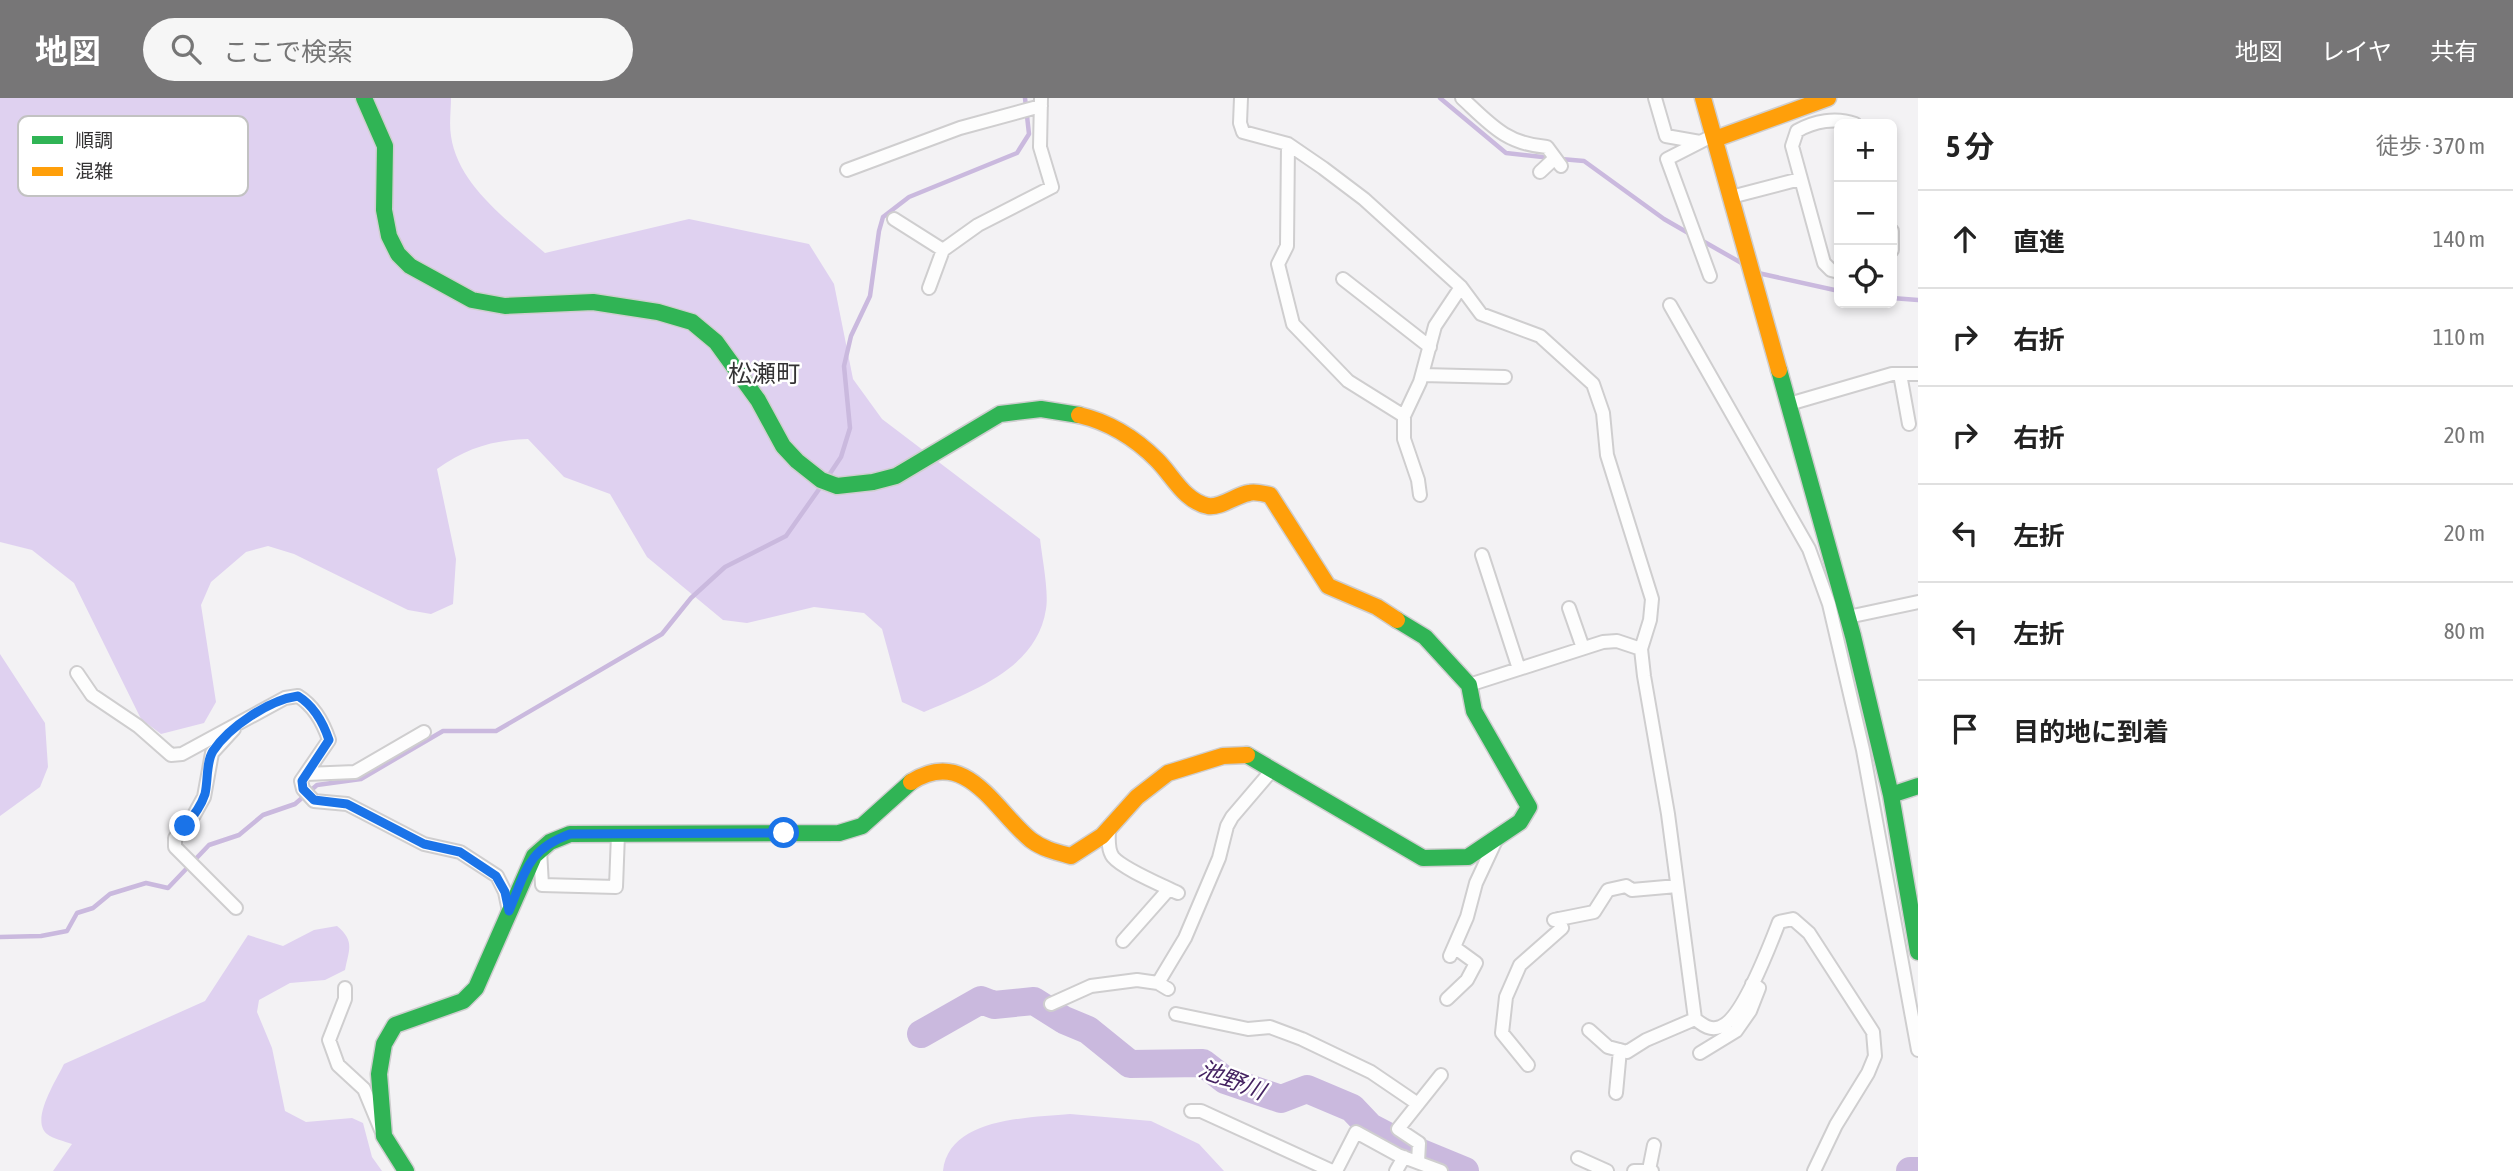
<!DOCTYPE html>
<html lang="ja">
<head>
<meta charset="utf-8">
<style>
	:root { --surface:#fff; --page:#f6f6f6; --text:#222; --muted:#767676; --line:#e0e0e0; --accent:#777677 }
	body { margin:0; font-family:"Asap Condensed","Noto Sans JP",sans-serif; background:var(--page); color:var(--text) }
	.controls { position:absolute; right:21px; top:21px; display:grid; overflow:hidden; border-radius:10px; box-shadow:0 4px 10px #0003 }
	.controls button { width:63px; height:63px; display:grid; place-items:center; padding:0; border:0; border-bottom:2px solid var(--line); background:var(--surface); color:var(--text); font:35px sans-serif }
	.stop { position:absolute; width:21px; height:21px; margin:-16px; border:5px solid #1a73e8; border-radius:50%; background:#fff }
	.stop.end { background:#1a73e8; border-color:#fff; box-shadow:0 2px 7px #0008 }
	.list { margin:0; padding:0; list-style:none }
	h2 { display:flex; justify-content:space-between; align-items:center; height:91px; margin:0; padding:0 28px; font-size:30px }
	h2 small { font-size:23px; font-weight:400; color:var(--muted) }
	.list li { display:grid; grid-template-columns:46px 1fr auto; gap:21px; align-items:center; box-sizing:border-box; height:98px; padding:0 28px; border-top:2px solid var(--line) }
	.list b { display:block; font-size:26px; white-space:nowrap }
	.list em { font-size:23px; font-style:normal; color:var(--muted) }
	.icon { flex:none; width:38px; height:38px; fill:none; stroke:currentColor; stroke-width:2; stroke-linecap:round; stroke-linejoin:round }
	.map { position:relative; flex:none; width:1918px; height:1073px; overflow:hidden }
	header { display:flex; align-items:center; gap:42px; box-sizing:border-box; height:98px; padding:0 35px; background:var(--accent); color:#fff }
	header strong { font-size:33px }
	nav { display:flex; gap:38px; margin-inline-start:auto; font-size:24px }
	.search { width:490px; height:63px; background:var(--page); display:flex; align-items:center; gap:18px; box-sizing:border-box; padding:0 24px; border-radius:38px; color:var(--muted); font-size:26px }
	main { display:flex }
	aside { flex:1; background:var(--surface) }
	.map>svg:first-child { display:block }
	.forest { fill:#dfd1f0 }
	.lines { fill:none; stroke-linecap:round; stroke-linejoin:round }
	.stream { stroke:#cab9de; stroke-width:4.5 }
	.river { stroke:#cab9de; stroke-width:28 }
	.street-casing { stroke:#cfcecf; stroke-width:16 }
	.fast-casing { stroke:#cfcecf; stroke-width:19 }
	.slow-casing { stroke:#cfcecf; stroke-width:19 }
	.street { stroke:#fdfdfd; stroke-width:12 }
	.fast { stroke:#30b455; stroke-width:16 }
	.slow { stroke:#ff9f0a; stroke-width:16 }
	.route { stroke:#1a73e8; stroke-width:9 }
	.labels { text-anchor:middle; stroke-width:5; stroke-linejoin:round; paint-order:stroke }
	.water-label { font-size:23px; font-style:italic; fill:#442261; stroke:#fff }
	.quarter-label { font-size:24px; fill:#343334; stroke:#fff }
	.key { fill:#fff; stroke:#c2c2c2; stroke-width:2 }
	.key-label { font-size:19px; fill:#343334 }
</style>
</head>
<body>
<header>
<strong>地図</strong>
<div class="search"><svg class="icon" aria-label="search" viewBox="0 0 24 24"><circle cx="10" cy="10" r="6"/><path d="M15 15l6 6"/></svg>ここで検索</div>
<nav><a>地図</a><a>レイヤ</a><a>共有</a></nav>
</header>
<main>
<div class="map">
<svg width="1918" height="1073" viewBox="0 0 1918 1073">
	<rect width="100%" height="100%" fill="#f3f2f4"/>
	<path class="forest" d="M 0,0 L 451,0 C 451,12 449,26 451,38 C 458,88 510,124 545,155 L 689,121 L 809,146 L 834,186 L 853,281 L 882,321 L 1040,441 C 1042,459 1049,494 1046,511 C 1037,571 972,593 924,614 L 902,604 L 882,531 L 864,515 L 814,509 L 747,525 L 723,522 L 647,459 L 610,396 L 564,379 L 528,341 C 493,342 466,350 437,371 L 456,461 L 453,506 L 431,516 L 408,512 L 294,456 L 268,448 L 246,454 L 211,484 L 201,507 L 216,604 L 204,625 L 161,636 L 141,621 L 74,485 L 32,452 L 0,444 Z
		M 0,556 L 45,625 L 48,669 L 40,689 L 0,718 Z
		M 337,828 C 355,843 349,851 345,872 L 325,882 L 290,885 L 259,902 L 257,914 L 272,950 L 285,1013 L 306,1024 L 352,1020 L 363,1025 L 372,1059 L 382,1073 L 53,1073 L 72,1046 C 64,1043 53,1041 47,1036 C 30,1022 56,983 64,966 L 205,903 L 248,837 L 283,848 L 314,832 Z
		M 1070,1016 L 1151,1023 L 1199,1046 L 1224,1073 L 943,1073 C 949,1019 1029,1020 1070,1016 Z"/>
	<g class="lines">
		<path class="stream" d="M 1440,0 L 1506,55 L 1552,60
			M 1561,61 L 1584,63 L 1664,121 L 1690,136
			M 1701,142 L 1745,167
			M 1758,175 L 1839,193
			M 1892,200 L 1918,202
			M 827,380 L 841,359 L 850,330 L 844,268 L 851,238 L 870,198 L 879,133 L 883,119 L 909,99 L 1017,55 L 1029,36 L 1025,0
			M 0,839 L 41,838 L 67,833 L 77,815 L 93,810 L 110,796 L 146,785 L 168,790 L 209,747 L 239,737 L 263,717 L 295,706 L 317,687 L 361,681 L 443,633 L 496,633 L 662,536 L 691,500 L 725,469 L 786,438 L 822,387"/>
		<path class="river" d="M 921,936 L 981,902 L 994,907 L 1034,903 L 1064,922 L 1088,932 L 1130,966 L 1203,965 L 1225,982 L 1281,1001 L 1307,991 L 1352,1010 L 1370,1029 L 1414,1052 L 1465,1073
			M 1910,1073 L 1918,1073"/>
		<g class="street-casing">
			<path id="street" d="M 1241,0 L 1240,25 L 1243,34 L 1288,46 L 1323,70 L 1364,101 L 1461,189 L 1481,216 L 1540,238 L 1593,286 L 1603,315 L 1607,357 L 1652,501 L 1650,522 L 1641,551 L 1644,578 L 1668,716 L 1695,921 C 1703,927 1710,933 1720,929 C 1742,922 1770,847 1779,824 L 1793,821 L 1809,835 L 1873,934 L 1875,958 L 1868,975 L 1836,1027 L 1814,1073
				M 1462,0 C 1490,26 1506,46 1547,49 L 1561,68
				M 1655,0 L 1666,38 L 1700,44
				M 1288,46 L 1287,148 L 1278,166 L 1293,226 L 1348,283 L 1404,318 L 1420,284 L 1435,228 L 1461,189
				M 847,72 L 960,30 L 1041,8
				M 1540,74 L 1555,60
				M 1731,99 L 1800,81
				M 894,121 L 943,152
				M 1892,133 L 1892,152
				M 1839,174 L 1831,172 L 1824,165 L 1792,48 L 1797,33 C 1814,23 1836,19 1855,26
				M 1710,178 L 1667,61 L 1714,37
				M 1343,181 L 1430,249
				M 929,190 L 943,152 L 978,127 L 1052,89 L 1040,49 L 1041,0
				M 1670,207 L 1809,451 L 1829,506 L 1863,652 L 1918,952
				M 1900,276 L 1909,326
				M 1422,277 L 1505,279
				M 1789,306 L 1892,276 L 1918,276
				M 1404,318 L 1404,341 L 1418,382 L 1420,397
				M 1482,457 L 1519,571
				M 1569,510 L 1583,550
				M 1848,519 L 1918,504
				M 77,575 L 92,597 L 138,628 L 171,657 L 182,656 L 285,600 L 298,598 C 314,608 323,624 329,642 L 301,683 L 303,691 L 314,703 L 347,706 L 424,746 L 460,754 L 497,778 L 505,794 L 509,813
				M 1469,587 L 1603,544 L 1617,543 L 1641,551
				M 234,631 L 212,655 L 204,699 L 194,717 L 175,740 L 175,749 L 236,810
				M 306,676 L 355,674 L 424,634
				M 1109,731 C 1109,739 1107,751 1113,759 C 1123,771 1162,787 1178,795
				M 540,752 L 542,787 L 616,789 L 618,736
				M 1554,822 L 1594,814 L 1608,792 L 1626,788 L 1632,792 L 1677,788
				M 1123,843 L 1169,791
				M 1450,858 L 1467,819 L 1476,785 L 1497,740
				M 1158,885 L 1185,840 L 1219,760 L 1227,728 L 1232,719 L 1273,671
				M 345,890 L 345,901 L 329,942 L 338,967 L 364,991 L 381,1032
				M 1447,901 L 1467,882 L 1476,865 L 1454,849
				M 1051,906 L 1091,888 L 1137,882 L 1158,885 L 1168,891
				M 1176,916 L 1248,931 L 1270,929 L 1302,941 L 1371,974 L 1418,1006
				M 1589,932 L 1608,949 L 1627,954 L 1646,942 L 1695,921
				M 1700,955 L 1736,933 L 1750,913 L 1759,890 L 1752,886
				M 1528,967 L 1502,935 L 1506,899 L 1520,867 L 1562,830 L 1558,821
				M 1616,995 L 1620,952
				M 1191,1013 L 1201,1013 L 1332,1073
				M 1578,1060 L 1607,1073
				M 1418,1064 L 1419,1045 L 1398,1031 L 1441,977
				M 1649,1072 L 1654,1047
				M 1336,1073 L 1356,1034 L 1398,1057 L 1441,1073
				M 1396,1073 L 1404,1059
				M 1634,1073 L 1652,1073"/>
		</g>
		<g class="fast-casing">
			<path id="fast" d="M 364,0 L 385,48 L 384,112 L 389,138 L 398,156 L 410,168 L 472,202 L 505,208 L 593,204 L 658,214 L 692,224 L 716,244 L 758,302 L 783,348 L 797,363 L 821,382 L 837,388 L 873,384 L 896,378 L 1000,316 L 1041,311 L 1079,317
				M 1779,272 L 1853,538 L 1891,697 L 1918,854
				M 1247,657 L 1423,760 L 1468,759 L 1520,724 L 1529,709 L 1474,613 L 1469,587 L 1425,539 L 1397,522
				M 1891,697 L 1918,688
				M 406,1073 L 384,1038 L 379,976 L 384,946 L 395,927 L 463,903 L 476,890 L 534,758 L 550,744 L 570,736 L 839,735 L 862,728 L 911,684"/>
		</g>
		<g class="slow-casing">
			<path id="slow" d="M 1703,0 L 1779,272
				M 1715,41 L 1828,0
				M 1079,317 C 1109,324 1136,341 1157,362 C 1173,378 1184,403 1208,408 C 1221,410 1236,397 1249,395 C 1255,393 1264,396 1270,397 L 1328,488 L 1377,509 L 1397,522
				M 911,684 C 967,648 995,713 1031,742 C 1043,751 1056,754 1071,758 L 1102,738 L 1137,699 L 1168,675 L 1223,658 L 1247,657"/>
		</g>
		<use href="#street" class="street"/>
		<use href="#fast" class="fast"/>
		<use href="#slow" class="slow"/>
	</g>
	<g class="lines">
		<path class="route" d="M 185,728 C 193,719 201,708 205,696 C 208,684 206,664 213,653 C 229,629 269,602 298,598 C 314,608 323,624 329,642 L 302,683 L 303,691 L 314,702 L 347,706 L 424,746 L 460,754 L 496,778 L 505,794 L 509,813 C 526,773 527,752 570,736 L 784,735"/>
	</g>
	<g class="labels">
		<g class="water-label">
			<text transform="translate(1232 982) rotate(21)" y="8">池野川</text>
		</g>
		<g class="quarter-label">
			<text x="764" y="284">松瀬町</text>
		</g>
	</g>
	<rect x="18" y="18" width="230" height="80" rx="10" class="key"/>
	<rect x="32" y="38" width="31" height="8" fill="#30b455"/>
	<rect x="32" y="69" width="31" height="9" fill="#ff9f0a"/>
	<g class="key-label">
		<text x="75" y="49">順調</text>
		<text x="75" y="80">混雑</text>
	</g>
</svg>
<div class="controls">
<button>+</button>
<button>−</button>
<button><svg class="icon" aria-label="locate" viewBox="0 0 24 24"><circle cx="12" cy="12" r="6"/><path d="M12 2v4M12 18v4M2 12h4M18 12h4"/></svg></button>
</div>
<div class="stop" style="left:784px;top:735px"></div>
<div class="stop end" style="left:185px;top:728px"></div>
</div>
<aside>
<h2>5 分<small>徒歩 · 370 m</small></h2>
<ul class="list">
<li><svg class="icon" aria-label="ahead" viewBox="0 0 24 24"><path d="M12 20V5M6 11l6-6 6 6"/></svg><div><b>直進</b></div><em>140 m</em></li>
<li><svg class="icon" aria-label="right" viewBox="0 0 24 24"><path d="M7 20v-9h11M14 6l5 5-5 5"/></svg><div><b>右折</b></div><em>110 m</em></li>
<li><svg class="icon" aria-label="right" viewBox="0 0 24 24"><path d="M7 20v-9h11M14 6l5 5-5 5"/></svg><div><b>右折</b></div><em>20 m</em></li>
<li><svg class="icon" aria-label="left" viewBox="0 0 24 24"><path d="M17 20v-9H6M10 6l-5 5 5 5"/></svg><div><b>左折</b></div><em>20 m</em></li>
<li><svg class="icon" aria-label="left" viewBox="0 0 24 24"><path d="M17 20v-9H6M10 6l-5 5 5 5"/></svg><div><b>左折</b></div><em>80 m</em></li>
<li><svg class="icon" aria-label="arrive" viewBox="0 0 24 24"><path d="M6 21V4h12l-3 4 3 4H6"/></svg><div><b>目的地に到着</b></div></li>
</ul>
</aside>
</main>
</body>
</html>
